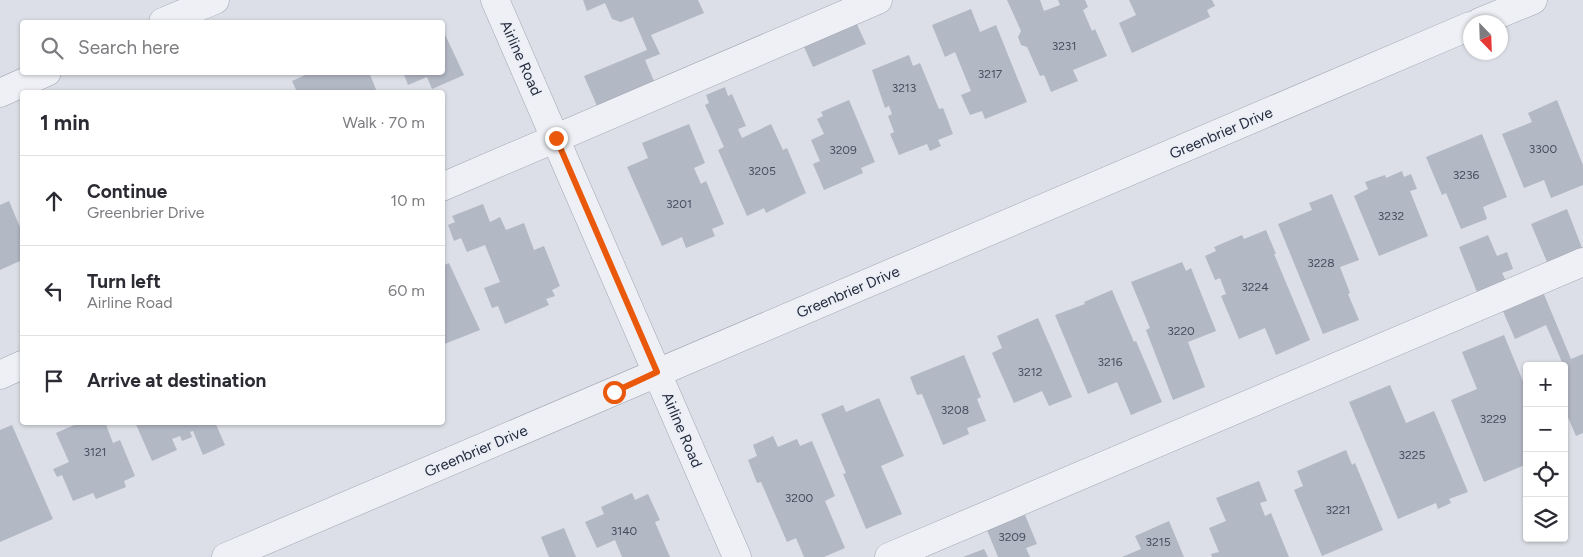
<!DOCTYPE html>
<html lang="en">
<head>
<meta charset="utf-8">
<style>
	:root { --surface:#fff; --page:#f2f2f3; --text:#2b2b33; --muted:#7c7c81; --line:#e1e1e2 }
	body { margin:0; font-family:Figtree,sans-serif; background:var(--page); color:var(--text) }
	.controls { position:absolute; right:15px; bottom:15px; display:grid; overflow:hidden; border-radius:5px; box-shadow:0 1px 4px #0004 }
	.controls button { width:45px; height:45px; display:grid; place-items:center; padding:0; border:0; border-bottom:1px solid var(--line); background:var(--surface); color:var(--text); font:25px sans-serif }
	.compass { position:absolute; left:1463px; top:15px; width:45px; height:45px; border-radius:50%; background:var(--surface); box-shadow:0 1px 4px #0004; rotate:157deg }
	.stop { position:absolute; width:15px; height:15px; margin:-11px; border:4px solid #ea580c; border-radius:50%; background:#fff }
	.stop.end { background:#ea580c; border-color:#fff; box-shadow:0 1px 5px #0008 }
	.list { margin:0; padding:0; list-style:none }
	h2 { display:flex; justify-content:space-between; align-items:center; height:65px; margin:0; padding:0 20px; font-size:21px }
	h2 small { font-size:16px; font-weight:400; color:var(--muted) }
	.list li { display:grid; grid-template-columns:32px 1fr auto; gap:15px; align-items:center; box-sizing:border-box; height:90px; padding:0 20px; border-top:1px solid var(--line) }
	.list b { display:block; font-size:19px; white-space:nowrap }
	.list p { margin:0; font-size:16px; white-space:nowrap; color:var(--muted) }
	.list em { font-size:16px; font-style:normal; color:var(--muted) }
	.icon { flex:none; width:28px; height:28px; fill:none; stroke:currentColor; stroke-width:2; stroke-linecap:round; stroke-linejoin:round }
	.map { position:relative; flex:none; width:1583px; height:557px; overflow:hidden }
	.search { position:absolute; background:var(--surface); box-shadow:0 1px 4px #0004; left:20px; top:20px; width:425px; height:55px; display:flex; align-items:center; gap:12px; box-sizing:border-box; padding:0 18px; border-radius:5px; color:var(--muted); font-size:19px }
	.panel { position:absolute; background:var(--surface); box-shadow:0 1px 4px #0004; left:20px; top:90px; width:425px; height:335px; border-radius:5px }
	.map>svg:first-child { display:block }
	.building { fill:#b2b8c4 }
	.lines { fill:none; stroke-linecap:round; stroke-linejoin:round }
	.minor-casing { stroke:#a1a5b1; stroke-width:29 }
	.minor { stroke:#eef0f5; stroke-width:28 }
	.route { stroke:#ea580c; stroke-width:6 }
	.labels { text-anchor:middle; stroke-width:4; stroke-linejoin:round; paint-order:stroke }
	.number-label { font-size:12px; fill:#484e60 }
	.street-label { font-size:15px; fill:#242b3e; stroke:#ebeef5 }
</style>
</head>
<body>
<div class="map">
<svg width="1583" height="557" viewBox="0 0 1583 557">
	<rect width="100%" height="100%" fill="#dcdfe7"/>
	<path class="building" d="M 583,0 L 698,0 L 704,13 L 651,35 L 660,54 L 645,60 L 654,81 L 597,106 L 584,76 L 647,50 L 633,17 L 621,22 L 612,19 L 605,3 L 587,11 Z
		M 1007,0 L 1040,0 L 1044,11 L 1060,5 L 1058,0 L 1085,0 L 1088,7 L 1083,10 L 1092,31 L 1095,29 L 1107,56 L 1073,70 L 1078,81 L 1051,92 L 1044,75 L 1040,76 L 1027,47 L 1021,45 L 1018,37 L 1021,31 Z
		M 1129,0 L 1212,0 L 1215,6 L 1207,10 L 1210,17 L 1132,53 L 1119,23 L 1136,15 Z
		M 971,9 L 980,32 L 996,25 L 1027,102 L 985,119 L 982,111 L 970,115 L 961,95 L 971,91 L 955,52 L 945,57 L 932,25 Z
		M 854,18 L 866,44 L 813,67 L 801,40 Z
		M 442,28 L 464,75 L 432,89 L 427,77 L 408,85 L 403,72 L 442,72 Z
		M 909,55 L 913,66 L 920,63 L 939,109 L 943,108 L 953,134 L 938,140 L 941,146 L 930,151 L 927,144 L 899,155 L 890,134 L 894,132 L 888,116 L 892,114 L 889,106 L 885,108 L 872,70 Z
		M 312,72 L 369,72 L 377,92 L 297,92 L 292,81 Z
		M 725,87 L 728,96 L 732,94 L 746,126 L 738,129 L 742,138 L 771,124 L 783,150 L 787,148 L 806,193 L 766,213 L 764,208 L 747,216 L 718,150 L 724,147 L 705,105 L 709,103 L 706,95 Z
		M 849,100 L 875,162 L 861,168 L 863,173 L 824,190 L 813,164 L 820,161 L 811,140 L 824,134 L 817,119 L 823,116 L 821,112 Z
		M 1557,100 L 1583,165 L 1583,185 L 1551,198 L 1544,180 L 1524,188 L 1502,134 L 1532,122 L 1528,113 Z
		M 689,124 L 705,163 L 694,168 L 701,184 L 706,181 L 724,224 L 712,229 L 715,236 L 686,248 L 682,237 L 662,246 L 627,167 L 648,158 L 642,143 Z
		M 1482,134 L 1507,197 L 1483,207 L 1487,219 L 1461,229 L 1446,193 L 1442,195 L 1426,157 Z
		M 1402,171 L 1404,177 L 1411,174 L 1417,189 L 1410,191 L 1428,236 L 1379,256 L 1354,196 L 1368,189 L 1365,182 L 1385,175 L 1386,178 Z
		M 1332,194 L 1359,260 L 1340,267 L 1350,293 L 1348,294 L 1359,320 L 1323,334 L 1278,224 L 1312,210 L 1309,203 Z
		M 9,201 L 22,232 L 22,260 L 0,270 L 0,205 Z
		M 483,204 L 490,222 L 500,217 L 506,230 L 524,223 L 534,250 L 544,246 L 560,286 L 552,290 L 555,296 L 546,299 L 549,305 L 505,324 L 498,306 L 492,308 L 484,288 L 500,282 L 485,245 L 467,252 L 461,238 L 454,241 L 448,225 L 455,222 L 452,216 Z
		M 1567,209 L 1582,248 L 1547,262 L 1531,224 Z
		M 1266,230 L 1276,254 L 1274,254 L 1310,340 L 1276,355 L 1265,328 L 1239,339 L 1221,296 L 1226,294 L 1220,278 L 1215,280 L 1205,256 L 1216,251 L 1214,247 L 1242,235 L 1244,239 Z
		M 1488,235 L 1497,256 L 1507,252 L 1513,269 L 1502,273 L 1506,281 L 1477,292 L 1459,247 Z
		M 1182,262 L 1186,271 L 1191,268 L 1216,331 L 1188,342 L 1205,387 L 1173,400 L 1146,330 L 1150,328 L 1131,282 Z
		M 449,263 L 480,330 L 442,345 L 442,266 Z
		M 1112,290 L 1134,342 L 1136,341 L 1162,402 L 1131,415 L 1117,382 L 1088,394 L 1055,315 L 1085,304 L 1084,302 Z
		M 1543,292 L 1571,359 L 1583,354 L 1583,433 L 1576,436 L 1564,408 L 1564,366 L 1553,366 L 1562,362 L 1546,325 L 1515,339 L 1502,309 Z
		M 1038,318 L 1072,397 L 1049,406 L 1042,391 L 1014,403 L 992,353 L 1002,348 L 997,336 Z
		M 1504,335 L 1527,391 L 1527,464 L 1484,482 L 1451,400 L 1477,389 L 1462,352 Z
		M 964,355 L 981,397 L 977,399 L 986,421 L 967,428 L 969,434 L 943,445 L 922,394 L 917,395 L 910,377 Z
		M 1390,385 L 1406,423 L 1434,411 L 1468,492 L 1449,499 L 1451,503 L 1438,509 L 1436,503 L 1398,519 L 1349,402 Z
		M 879,398 L 904,456 L 881,466 L 902,514 L 866,529 L 843,474 L 846,473 L 821,414 L 843,405 L 846,412 Z
		M 81,422 L 105,422 L 113,443 L 120,440 L 135,476 L 124,481 L 126,487 L 96,499 L 93,493 L 73,501 L 62,475 L 57,477 L 53,469 L 69,462 L 56,433 Z
		M 135,422 L 215,422 L 225,445 L 203,455 L 193,431 L 190,432 L 192,437 L 182,441 L 180,436 L 172,439 L 177,450 L 152,461 Z
		M 12,425 L 53,519 L 0,542 L 0,430 Z
		M 773,436 L 778,447 L 797,439 L 800,446 L 812,441 L 835,496 L 825,501 L 845,548 L 824,557 L 804,557 L 796,538 L 787,542 L 761,482 L 757,483 L 748,460 L 757,456 L 753,445 Z
		M 1346,450 L 1352,465 L 1355,463 L 1383,530 L 1322,556 L 1294,490 L 1303,486 L 1297,471 Z
		M 1259,481 L 1267,501 L 1260,503 L 1265,516 L 1271,513 L 1289,557 L 1212,557 L 1211,554 L 1219,552 L 1209,528 L 1226,521 L 1216,498 Z
		M 632,493 L 635,500 L 648,494 L 660,520 L 655,522 L 670,557 L 622,557 L 615,540 L 597,548 L 585,522 L 604,514 L 601,507 Z
		M 1025,515 L 1037,544 L 1026,548 L 1030,557 L 998,557 L 987,530 Z
		M 1169,521 L 1184,557 L 1122,557 L 1141,549 L 1135,536 Z
		M 564,528 L 576,557 L 549,557 L 541,537 Z
		M 984,549 L 988,557 L 963,557 Z"/>
	<g class="lines">
		<g class="minor-casing">
			<path id="minor" d="M 495,0 L 737,557
				M 163,22 L 215,0
				M 1480,22 L 1533,0
				M 0,93 L 47,72
				M 442,187 L 878,0
				M 0,375 L 22,365
				M 226,557 L 1470,26
				M 889,557 L 1583,262"/>
		</g>
		<use href="#minor" class="minor"/>
	</g>
	<g class="lines">
		<path class="route" d="M 556,138 L 657,372 L 614,392"/>
	</g>
	<g class="labels">
		<g class="number-label">
			<text x="1064" y="50">3231</text>
			<text x="990" y="78">3217</text>
			<text x="904" y="92">3213</text>
			<text x="1543" y="153">3300</text>
			<text x="843" y="154">3209</text>
			<text x="762" y="175">3205</text>
			<text x="1466" y="179">3236</text>
			<text x="679" y="208">3201</text>
			<text x="1391" y="220">3232</text>
			<text x="1321" y="267">3228</text>
			<text x="1255" y="291">3224</text>
			<text x="1181" y="335">3220</text>
			<text x="1110" y="366">3216</text>
			<text x="1030" y="376">3212</text>
			<text x="955" y="414">3208</text>
			<text x="1493" y="423">3229</text>
			<text x="95" y="456">3121</text>
			<text x="1412" y="459">3225</text>
			<text x="799" y="502">3200</text>
			<text x="1338" y="514">3221</text>
			<text x="624" y="535">3140</text>
			<text x="1012" y="541">3209</text>
			<text x="1158" y="546">3215</text>
		</g>
		<g class="street-label">
			<text transform="translate(521 58) rotate(66)" y="5">Airline Road</text>
			<text transform="translate(1221 133) rotate(-23)" y="5">Greenbrier Drive</text>
			<text transform="translate(848 292) rotate(-23)" y="5">Greenbrier Drive</text>
			<text transform="translate(682 430) rotate(67)" y="5">Airline Road</text>
			<text transform="translate(476 451) rotate(-23)" y="5">Greenbrier Drive</text>
		</g>
	</g>
</svg>
<div class="controls">
<button>+</button>
<button>−</button>
<button><svg class="icon" aria-label="locate" viewBox="0 0 24 24"><circle cx="12" cy="12" r="6"/><path d="M12 2v4M12 18v4M2 12h4M18 12h4"/></svg></button>
<button><svg class="icon" aria-label="layers" viewBox="0 0 24 24"><path d="M12 4l9 5-9 5-9-5zM3 14l9 5 9-5"/></svg></button>
</div>
<svg class="compass" viewBox="-18 -18 36 36"><path d="M0-13l5 13h-10z" fill="#e53935"/><path d="M0 13l5-13h-10z" fill="#7c7c81"/></svg>
<div class="stop" style="left:614px;top:392px"></div>
<div class="stop end" style="left:556px;top:138px"></div>
<div class="search"><svg class="icon" aria-label="search" viewBox="0 0 24 24"><circle cx="10" cy="10" r="6"/><path d="M15 15l6 6"/></svg>Search here</div>
<section class="panel">
<h2>1 min<small>Walk · 70 m</small></h2>
<ul class="list">
<li><svg class="icon" aria-label="ahead" viewBox="0 0 24 24"><path d="M12 20V5M6 11l6-6 6 6"/></svg><div><b>Continue</b><p>Greenbrier Drive</p></div><em>10 m</em></li>
<li><svg class="icon" aria-label="left" viewBox="0 0 24 24"><path d="M17 20v-9H6M10 6l-5 5 5 5"/></svg><div><b>Turn left</b><p>Airline Road</p></div><em>60 m</em></li>
<li><svg class="icon" aria-label="arrive" viewBox="0 0 24 24"><path d="M6 21V4h12l-3 4 3 4H6"/></svg><div><b>Arrive at destination</b></div></li>
</ul>
</section>
</div>
</body>
</html>
